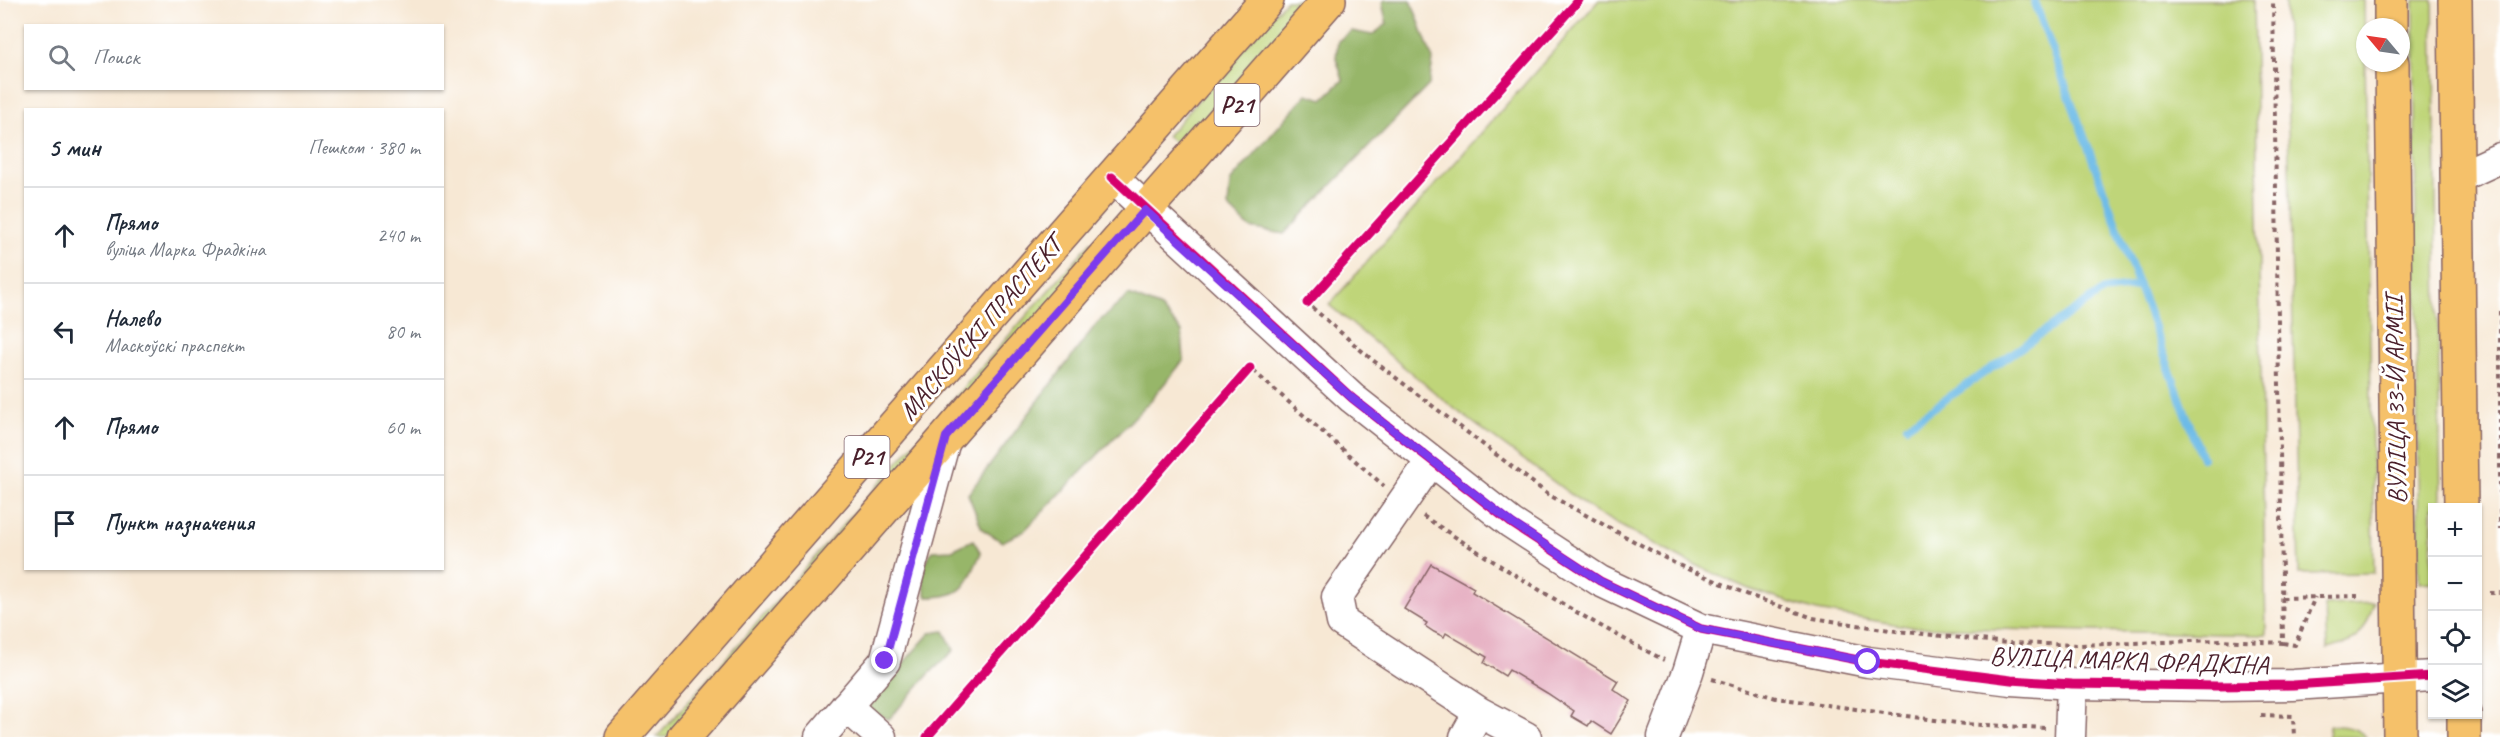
<!DOCTYPE html>
<html lang="ru">
<head>
<meta charset="utf-8">
<style>
	:root { --surface:#fff; --page:#f2f2f3; --text:#1f2937; --muted:#747a83; --line:#e0e1e3 }
	body { margin:0; font-family:Caveat,sans-serif; background:var(--page); color:var(--text) }
	.controls { position:absolute; right:18px; bottom:18px; display:grid; overflow:hidden; border-radius:0px; box-shadow:0 2px 4px #0004 }
	.controls button { width:54px; height:54px; display:grid; place-items:center; padding:0; border:0; border-bottom:2px solid var(--line); background:var(--surface); color:var(--text); font:30px sans-serif }
	.compass { position:absolute; left:2356px; top:18px; width:54px; height:54px; border-radius:50%; background:var(--surface); box-shadow:0 2px 4px #0004; rotate:299deg }
	.stop { position:absolute; width:18px; height:18px; margin:-14px; border:4px solid #7c3aed; border-radius:50%; background:#fff }
	.stop.end { background:#7c3aed; border-color:#fff; box-shadow:0 2px 6px #0008 }
	.list { margin:0; padding:0; list-style:none }
	h2 { display:flex; justify-content:space-between; align-items:center; height:78px; margin:0; padding:0 24px; font-size:26px }
	h2 small { font-size:20px; font-weight:400; color:var(--muted) }
	.list li { display:grid; grid-template-columns:39px 1fr auto; gap:18px; align-items:center; box-sizing:border-box; height:96px; padding:0 24px; border-top:2px solid var(--line) }
	.list b { display:block; font-size:22px; white-space:nowrap }
	.list p { margin:0; font-size:20px; white-space:nowrap; color:var(--muted) }
	.list em { font-size:20px; font-style:normal; color:var(--muted) }
	.icon { flex:none; width:33px; height:33px; fill:none; stroke:currentColor; stroke-width:2; stroke-linecap:round; stroke-linejoin:round }
	.map { position:relative; flex:none; width:2500px; height:737px; overflow:hidden }
	.search { position:absolute; background:var(--surface); box-shadow:0 2px 4px #0004; left:24px; top:24px; width:420px; height:66px; display:flex; align-items:center; gap:15px; box-sizing:border-box; padding:0 21px; border-radius:0px; color:var(--muted); font-size:22px }
	.panel { position:absolute; background:var(--surface); box-shadow:0 2px 4px #0004; left:24px; top:108px; width:420px; height:462px; border-radius:0px }
	.map>svg:first-child { display:block }
	.green { fill:#bfd579; stroke:#847a52; stroke-width:1.5 }
	.forest { fill:#97b669; stroke:#706a4a; stroke-width:1.5 }
	.lines { fill:none; stroke-linecap:round; stroke-linejoin:round }
	.stream { stroke:#6dbbe7; stroke-width:8 }
	.building { fill:#e7b3c5 }
	.minor-casing { stroke:#876566; stroke-width:33 }
	.major-casing { stroke:#876566; stroke-width:36 }
	.path { stroke:#876566; stroke-width:4; stroke-dasharray:4.5 4.5; stroke-linecap:butt }
	.minor { stroke:#fff; stroke-width:30 }
	.major { stroke:#f5c16b; stroke-width:33 }
	.cycleway-casing { stroke:#fff; stroke-width:13 }
	.cycleway { stroke:#d6006c; stroke-width:9 }
	.route { stroke:#7c3aed; stroke-width:8 }
	.labels { text-anchor:middle; stroke-width:6; stroke-linejoin:round; paint-order:stroke }
	.shield { fill:#fff; stroke:#80626b; stroke-width:1.5 }
	.shield-label { font-size:24px; font-weight:bold; fill:#4a1f2b }
	.street-label { font-size:26px; fill:#4a1f2b; stroke:#fff }
</style>
</head>
<body>
<div class="map">
<svg width="2500" height="737" viewBox="0 0 2500 737">
	<rect width="100%" height="100%" fill="#fff"/>
	<filter id="ink" filterUnits="userSpaceOnUse"><feTurbulence type="fractalNoise" baseFrequency=".0167" numOctaves="2"/><feDisplacementMap in="SourceGraphic" scale="12" xChannelSelector="R" yChannelSelector="G"/><feConvolveMatrix kernelMatrix="1 2 1 2 8 2 1 2 1" color-interpolation-filters="sRGB"/></filter>
	<filter id="wash" filterUnits="userSpaceOnUse"><feTurbulence type="fractalNoise" baseFrequency=".008" numOctaves="4" result="noise"/><feDisplacementMap in="SourceGraphic" scale="24" xChannelSelector="R" yChannelSelector="G"/><feGaussianBlur stdDeviation="1.35" result="paint"/><feColorMatrix in="noise" values="0 0 0 0 0 0 0 0 0 0 0 0 0 0 0 0 0 1.4 0 .05"/><feComposite in="paint" operator="in"/></filter>
	<g filter="url(#wash)">
		<rect width="100%" height="100%" fill="#f7e8d4"/>
		<path class="green" d="M 1286,0 L 1313,0 L 1182,149 L 1167,136 Z
			M 1599,0 L 2254,0 L 2266,635 L 1912,627 L 1817,611 L 1751,590 L 1684,560 L 1595,512 L 1456,410 L 1329,305 Z
			M 2285,0 L 2364,0 L 2374,573 L 2299,574 Z
			M 2414,0 L 2433,0 L 2441,507 L 2432,508 L 2432,582 L 2419,583 Z
			M 1091,242 L 1100,248 L 669,737 L 657,737 Z
			M 2374,603 C 2363,634 2361,641 2327,649 L 2325,605 Z
			M 2329,726 C 2343,726 2356,726 2366,737 L 2328,737 Z"/>
		<path class="forest" d="M 1385,0 L 1411,0 L 1433,60 L 1429,85 L 1284,234 L 1250,228 L 1228,207 L 1230,182 L 1307,94 L 1323,99 L 1343,80 L 1336,58 L 1338,41 L 1352,31 L 1372,35 L 1387,24 L 1382,3 Z
			M 1129,295 L 1161,308 L 1182,332 L 1184,360 L 1151,400 L 1024,531 L 1002,542 L 982,529 L 968,494 L 1097,323 Z
			M 973,540 L 981,553 C 966,585 966,597 927,597 C 920,579 922,567 932,551 L 952,550 Z
			M 944,631 L 954,650 L 929,674 L 889,719 L 871,712 L 867,704 L 930,633 Z"/>
		<g class="lines">
			<path class="stream" d="M 2034,0 L 2202,458
				M 1907,426 L 2103,291 L 2139,286"/>
		</g>
		<g id="blocks">
			<path class="building" d="M 1431,564 L 1474,588 L 1472,592 L 1618,681 L 1613,689 L 1631,701 L 1611,734 L 1591,721 L 1588,726 L 1571,716 L 1574,711 L 1547,693 L 1509,670 L 1505,676 L 1484,663 L 1487,657 L 1446,633 L 1444,637 L 1434,632 L 1425,626 L 1427,623 L 1404,609 Z"/>
		</g>
	</g>
	<g filter="url(#ink)">
		<use href="#blocks" fill-opacity="0" stroke="#876566" stroke-width="1.5"/>
		<g class="lines">
			<g class="minor-casing">
				<path id="minor" d="M 1112,177 L 1352,398 L 1511,523 L 1600,581 L 1701,629 L 1868,662 L 2011,680 L 2072,684 L 2216,686 L 2293,685 L 2432,676
					M 2457,178 L 2500,158
					M 1431,461 L 1337,597 L 1342,622 L 1479,712 L 1526,737
					M 846,706 L 881,737
					M 820,737 L 885,661 L 946,437
					M 1465,737 L 1479,712
					M 1663,737 L 1688,672 L 1701,629
					M 2070,737 L 2072,684"/>
			</g>
			<g class="major-casing">
				<path id="major" d="M 2391,0 L 2391,27
					M 2455,0 L 2461,508
					M 2392,63 L 2400,737
					M 2464,714 L 2464,737
					M 622,737 L 1267,0
					M 684,737 L 1329,0"/>
			</g>
			<path class="path" d="M 1579,0 L 1307,303 L 1370,358 L 1549,495 L 1676,564 L 1751,596 L 1813,618 L 1896,631 L 2008,643 L 2079,645 L 2220,640 L 2283,643 L 2273,0
				M 2500,311 L 2500,529
				M 1423,516 C 1501,567 1580,617 1664,660
				M 2490,593 L 2500,593
				M 2282,598 L 2358,596
				M 2283,643 L 2295,645 L 2315,597
				M 1712,679 L 1776,698 L 1964,724 L 2045,728
				M 2261,715 L 2293,716 L 2294,737
				M 927,737 L 1250,368 L 1384,486"/>
			<use href="#minor" class="minor"/>
			<use href="#major" class="major"/>
			<g class="cycleway-casing">
				<path id="cycleway" d="M 1112,177 L 1352,398 L 1511,523 L 1600,581 L 1701,629 L 1868,662 L 2011,680 L 2072,684 L 2216,686 L 2293,685 L 2432,676
					M 1307,303 L 1579,0
					M 927,737 L 1250,368"/>
			</g>
			<use href="#cycleway" class="cycleway"/>
		</g>
	</g>
	<g class="lines" filter="url(#ink)">
		<path class="route" d="M 885,661 L 946,437 L 1145,210 L 1352,398 L 1512,523 L 1600,581 L 1701,629 L 1868,662"/>
	</g>
	<g class="labels">
		<g class="shield">
			<rect x="1214.5" y="84" width="45" height="42" rx="4.5"/>
			<rect x="844.5" y="436" width="45" height="42" rx="4.5"/>
		</g>
		<g class="shield-label">
			<text x="1237" y="113">Р21</text>
			<text x="867" y="465">Р21</text>
		</g>
		<g class="street-label">
			<text transform="translate(980 328) rotate(-49)" y="9">МАСКОЎСКІ ПРАСПЕКТ</text>
			<text transform="translate(2395 400) rotate(-91)" y="9">ВУЛІЦА 33-Й АРМІІ</text>
			<text transform="translate(2129 660) rotate(2)" y="9">ВУЛІЦА МАРКА ФРАДКІНА</text>
		</g>
	</g>
</svg>
<div class="controls">
<button>+</button>
<button>−</button>
<button><svg class="icon" aria-label="locate" viewBox="0 0 24 24"><circle cx="12" cy="12" r="6"/><path d="M12 2v4M12 18v4M2 12h4M18 12h4"/></svg></button>
<button><svg class="icon" aria-label="layers" viewBox="0 0 24 24"><path d="M12 4l9 5-9 5-9-5zM3 14l9 5 9-5"/></svg></button>
</div>
<svg class="compass" viewBox="-18 -18 36 36"><path d="M0-13l5 13h-10z" fill="#e53935"/><path d="M0 13l5-13h-10z" fill="#747a83"/></svg>
<div class="stop" style="left:1868px;top:662px"></div>
<div class="stop end" style="left:885px;top:661px"></div>
<div class="search"><svg class="icon" aria-label="search" viewBox="0 0 24 24"><circle cx="10" cy="10" r="6"/><path d="M15 15l6 6"/></svg>Поиск</div>
<section class="panel">
<h2>5 мин<small>Пешком · 380 m</small></h2>
<ul class="list">
<li><svg class="icon" aria-label="ahead" viewBox="0 0 24 24"><path d="M12 20V5M6 11l6-6 6 6"/></svg><div><b>Прямо</b><p>вуліца Марка Фрадкіна</p></div><em>240 m</em></li>
<li><svg class="icon" aria-label="left" viewBox="0 0 24 24"><path d="M17 20v-9H6M10 6l-5 5 5 5"/></svg><div><b>Налево</b><p>Маскоўскі праспект</p></div><em>80 m</em></li>
<li><svg class="icon" aria-label="ahead" viewBox="0 0 24 24"><path d="M12 20V5M6 11l6-6 6 6"/></svg><div><b>Прямо</b></div><em>60 m</em></li>
<li><svg class="icon" aria-label="arrive" viewBox="0 0 24 24"><path d="M6 21V4h12l-3 4 3 4H6"/></svg><div><b>Пункт назначения</b></div></li>
</ul>
</section>
</div>
</body>
</html>
